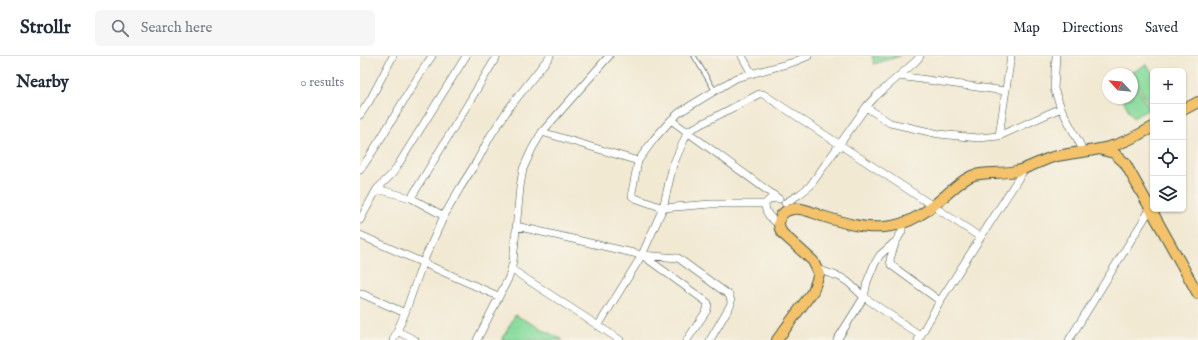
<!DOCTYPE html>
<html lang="en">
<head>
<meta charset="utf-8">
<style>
	:root { --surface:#fff; --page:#f6f6f7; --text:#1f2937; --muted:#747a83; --line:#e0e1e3 }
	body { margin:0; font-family:"IM FELL English",serif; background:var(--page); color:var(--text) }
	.controls { position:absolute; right:12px; top:12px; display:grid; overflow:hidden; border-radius:6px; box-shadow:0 1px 3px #0004 }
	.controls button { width:36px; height:36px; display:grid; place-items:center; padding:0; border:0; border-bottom:1px solid var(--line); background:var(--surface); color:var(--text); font:20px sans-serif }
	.compass { position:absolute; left:742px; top:12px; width:36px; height:36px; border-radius:50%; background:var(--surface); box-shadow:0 1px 3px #0004; rotate:296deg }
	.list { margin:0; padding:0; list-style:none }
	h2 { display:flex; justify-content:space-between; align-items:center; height:52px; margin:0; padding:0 16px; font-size:17px }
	h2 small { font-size:13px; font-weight:400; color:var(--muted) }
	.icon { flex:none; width:22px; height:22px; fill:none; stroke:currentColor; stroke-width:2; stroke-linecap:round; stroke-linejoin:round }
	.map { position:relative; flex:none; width:838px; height:284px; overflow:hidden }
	header { display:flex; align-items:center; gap:24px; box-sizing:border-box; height:56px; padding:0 20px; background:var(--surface); border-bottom:1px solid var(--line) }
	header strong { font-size:19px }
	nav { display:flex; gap:22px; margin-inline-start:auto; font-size:14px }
	.search { width:280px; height:36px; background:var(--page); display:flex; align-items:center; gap:10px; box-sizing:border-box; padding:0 14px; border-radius:6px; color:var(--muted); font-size:15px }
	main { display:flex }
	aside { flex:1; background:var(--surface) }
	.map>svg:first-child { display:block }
	.green { fill:#88db9d; stroke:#548c68 }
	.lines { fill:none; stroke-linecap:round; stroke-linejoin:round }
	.lane-casing { stroke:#3f574c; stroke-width:5 }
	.street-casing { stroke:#3f574c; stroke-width:8 }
	.primary-casing { stroke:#3f574c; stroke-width:12 }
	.lane { stroke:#fff; stroke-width:3.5 }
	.street { stroke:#fff; stroke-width:7 }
	.primary { stroke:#f3c26a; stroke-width:10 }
</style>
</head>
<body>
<header>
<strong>Strollr</strong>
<div class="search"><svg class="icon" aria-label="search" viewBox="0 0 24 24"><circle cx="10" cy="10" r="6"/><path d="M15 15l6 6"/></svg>Search here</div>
<nav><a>Map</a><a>Directions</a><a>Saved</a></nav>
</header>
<main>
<aside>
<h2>Nearby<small>0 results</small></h2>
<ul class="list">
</ul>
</aside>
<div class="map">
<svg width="838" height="284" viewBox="0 0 838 284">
	<rect width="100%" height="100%" fill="#f7f3e8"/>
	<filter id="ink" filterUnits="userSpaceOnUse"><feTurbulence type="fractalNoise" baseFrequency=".025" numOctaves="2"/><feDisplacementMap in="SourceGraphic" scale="8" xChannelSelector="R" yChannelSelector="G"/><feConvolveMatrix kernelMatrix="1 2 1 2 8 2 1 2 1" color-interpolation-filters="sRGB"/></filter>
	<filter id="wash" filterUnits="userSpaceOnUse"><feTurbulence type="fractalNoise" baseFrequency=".012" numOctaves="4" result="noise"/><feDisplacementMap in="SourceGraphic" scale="16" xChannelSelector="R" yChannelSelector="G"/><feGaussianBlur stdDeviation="0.9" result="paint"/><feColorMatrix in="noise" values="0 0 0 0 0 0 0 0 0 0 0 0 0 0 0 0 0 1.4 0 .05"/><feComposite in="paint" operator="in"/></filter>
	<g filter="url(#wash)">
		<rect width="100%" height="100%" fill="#f2e9d3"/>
		<path class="green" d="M 512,0 L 540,0 L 514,8 Z
			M 787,8 L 793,18 L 793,51 L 791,52 L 771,17 Z
			M 772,23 L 789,53 L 773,62 L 762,42 L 772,42 Z
			M 155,259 L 203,284 L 142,284 Z"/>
	</g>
	<g filter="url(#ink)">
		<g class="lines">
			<g class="lane-casing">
				<path id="lane" d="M 334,0 L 355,35"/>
			</g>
			<g class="street-casing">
				<path id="street" d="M 382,0 L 392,18
					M 696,0 L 694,33 L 701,52
					M 539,20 L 645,35
					M 506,51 L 530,67 L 579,78 L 618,82 L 639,80 L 701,52 L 724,96
					M 0,59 L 10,44 L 33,0
					M 311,64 L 419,143
					M 182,76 L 278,105
					M 639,80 L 651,0
					M 0,114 C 26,78 46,37 72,0
					M 17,133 L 51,142 L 84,160
					M 51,142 L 137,0
					M 417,142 L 410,143 L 405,148 L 351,148 L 303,152 L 275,142 L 272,140 L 272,136 L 278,105 L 294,83 L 311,64 L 320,56 L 376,22 L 434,6 L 448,0
					M 425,147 L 440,138 L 450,130 L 506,51 L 515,41 L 556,5 L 560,0
					M 405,148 C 405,158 411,162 418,168
					M 0,164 L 17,133 L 33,117 L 106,0
					M 156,170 L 282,199 L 348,247 L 347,254 L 327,284
					M 0,179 L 138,240
					M 536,185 L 530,203 L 531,209 L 580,245
					M 282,199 L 318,202 L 369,239 L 371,245 L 371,248 L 350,284
					M 151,213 L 260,284
					M 457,213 L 480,221 L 488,226 L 504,241 L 561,280
					M 0,237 L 45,257
					M 238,270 L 282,199 L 303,152 L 313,109 L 328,75 L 399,38 L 403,38 L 620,181
					M 37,275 L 55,284
					M 33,284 L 45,257 L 63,206 L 84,160 L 100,132 L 117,105 L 131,79 L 149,52 L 190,0
					M 117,284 L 149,221 L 153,206 L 160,131 L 163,113 L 172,93 L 182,76 L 249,0
					M 477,284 L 504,241 L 507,226 L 514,209 L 520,199 L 537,184 L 542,175 L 542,168
					M 558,284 L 580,245 L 665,112
					M 709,284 L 791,152"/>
			</g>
			<g class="primary-casing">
				<path id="primary" d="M 823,54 L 838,46
					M 742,94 L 754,97 L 765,107 L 838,238
					M 417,284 L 453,235 L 459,218 L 453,205 L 422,177 C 416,167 419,155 433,153 C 442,151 453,157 462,160 C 481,166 503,173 524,171 C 550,169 568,155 587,138 C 595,131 604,122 614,119 C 627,116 642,118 656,115 C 669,112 680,105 693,101 C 712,96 733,96 752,90 C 767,86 780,78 793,71"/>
			</g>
			<use href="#lane" class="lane"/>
			<use href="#street" class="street"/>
			<use href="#primary" class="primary"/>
		</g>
	</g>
</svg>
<div class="controls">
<button>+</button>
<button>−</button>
<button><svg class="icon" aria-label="locate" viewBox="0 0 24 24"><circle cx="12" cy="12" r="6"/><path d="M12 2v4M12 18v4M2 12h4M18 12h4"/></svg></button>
<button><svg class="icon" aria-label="layers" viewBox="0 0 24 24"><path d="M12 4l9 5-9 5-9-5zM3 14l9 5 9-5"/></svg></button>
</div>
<svg class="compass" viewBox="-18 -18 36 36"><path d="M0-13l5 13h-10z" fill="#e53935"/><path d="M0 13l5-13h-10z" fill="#747a83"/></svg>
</div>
</main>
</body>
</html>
